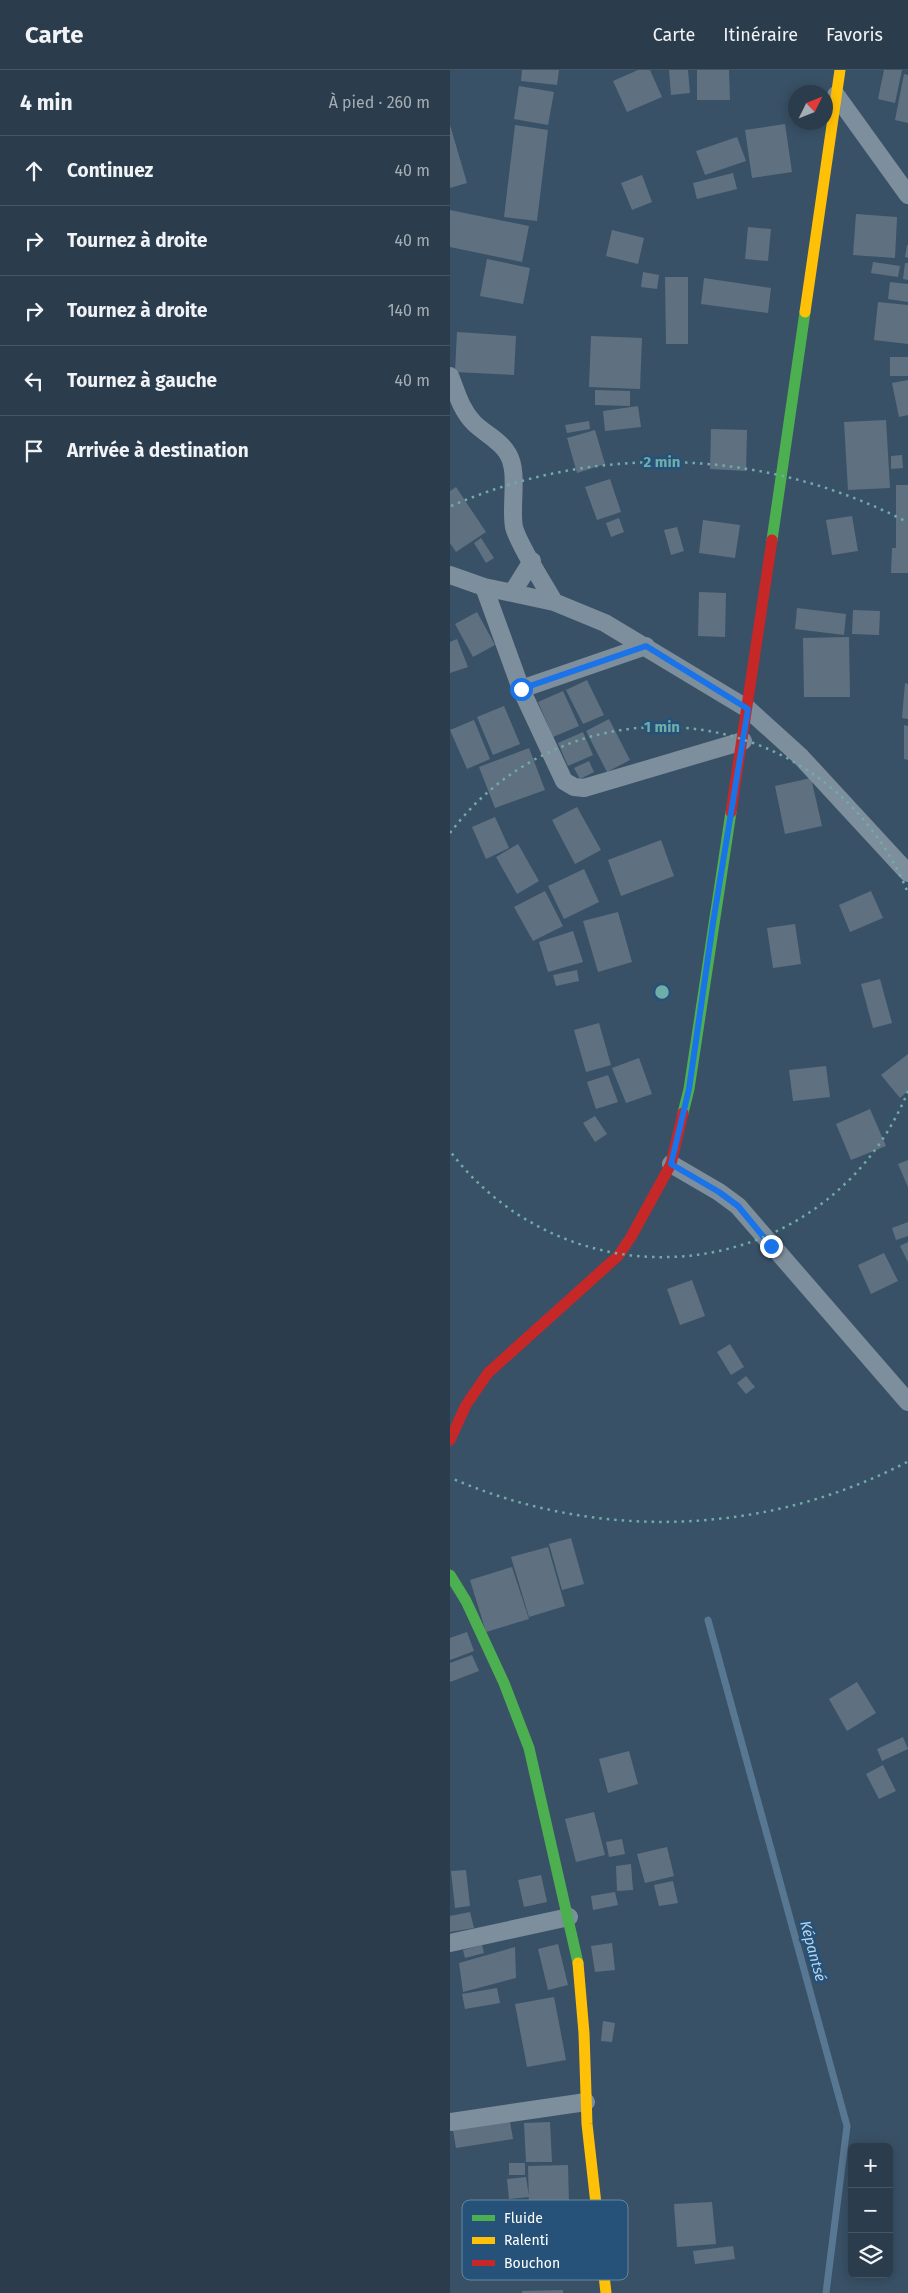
<!DOCTYPE html>
<html lang="fr">
<head>
<meta charset="utf-8">
<style>
	:root { --surface:#2b3d4c; --page:#374856; --text:#f1f3f6; --muted:#a6aeb5; --line:#475664 }
	body { margin:0; font-family:"Fira Sans",sans-serif; background:var(--page); color:var(--text) }
	.controls { position:absolute; right:15px; bottom:15px; display:grid; overflow:hidden; border-radius:8px; box-shadow:0 2px 12px #0003 }
	.controls button { width:45px; height:45px; display:grid; place-items:center; padding:0; border:0; border-bottom:1px solid var(--line); background:var(--surface); color:var(--text); font:25px sans-serif }
	.compass { position:absolute; left:338px; top:15px; width:45px; height:45px; border-radius:50%; background:var(--surface); box-shadow:0 2px 12px #0003; rotate:47deg }
	.stop { position:absolute; width:15px; height:15px; margin:-11px; border:4px solid #1a73e8; border-radius:50%; background:#fff }
	.stop.end { background:#1a73e8; border-color:#fff; box-shadow:0 1px 5px #0008 }
	.list { margin:0; padding:0; list-style:none }
	h2 { display:flex; justify-content:space-between; align-items:center; height:65px; margin:0; padding:0 20px; font-size:21px }
	h2 small { font-size:16px; font-weight:400; color:var(--muted) }
	.list li { display:grid; grid-template-columns:32px 1fr auto; gap:15px; align-items:center; box-sizing:border-box; height:70px; padding:0 20px; border-top:1px solid var(--line) }
	.list b { display:block; font-size:19px; white-space:nowrap }
	.list em { font-size:16px; font-style:normal; color:var(--muted) }
	.icon { flex:none; width:28px; height:28px; fill:none; stroke:currentColor; stroke-width:2; stroke-linecap:round; stroke-linejoin:round }
	.map { position:relative; flex:none; width:458px; height:2223px; overflow:hidden }
	header { display:flex; align-items:center; gap:30px; box-sizing:border-box; height:70px; padding:0 25px; background:var(--surface); border-bottom:1px solid var(--line) }
	header strong { font-size:24px }
	nav { display:flex; gap:28px; margin-inline-start:auto; font-size:18px }
	main { display:flex }
	aside { flex:1; background:var(--surface) }
	.map>svg:first-child { display:block }
	.lines { fill:none; stroke-linecap:round; stroke-linejoin:round }
	.stream { stroke:#587793; stroke-width:7 }
	.building { fill:#5f7181 }
	.street { stroke:#7d8e9d; stroke-width:18 }
	.fast { stroke:#4caf50; stroke-width:11 }
	.slow { stroke:#ffc107; stroke-width:11 }
	.jam { stroke:#c62828; stroke-width:11 }
	.route { stroke:#1a73e8; stroke-width:6 }
	.ring { fill:none; stroke:#6fada8; stroke-width:2.5; stroke-dasharray:2.5 5 }
	.labels { text-anchor:middle; stroke-width:5; stroke-linejoin:round; paint-order:stroke }
	.water-label { font-size:15px; font-style:italic; fill:#b4d2eb; stroke:#265279 }
	.key { fill:#265279; stroke:#6786a1; stroke-width:1 }
	.key-label { font-size:14px; fill:#fff }
	.centre { fill:#6fada8; stroke:#265279; stroke-width:2.5 }
	.ring-label { font-size:15px; text-anchor:middle; font-weight:bold; fill:#6fada8; stroke:#265279; stroke-width:5; stroke-linejoin:round; paint-order:stroke }
</style>
</head>
<body>
<header>
<strong>Carte</strong>
<nav><a>Carte</a><a>Itinéraire</a><a>Favoris</a></nav>
</header>
<main>
<aside>
<h2>4 min<small>À pied · 260 m</small></h2>
<ul class="list">
<li><svg class="icon" aria-label="ahead" viewBox="0 0 24 24"><path d="M12 20V5M6 11l6-6 6 6"/></svg><div><b>Continuez</b></div><em>40 m</em></li>
<li><svg class="icon" aria-label="right" viewBox="0 0 24 24"><path d="M7 20v-9h11M14 6l5 5-5 5"/></svg><div><b>Tournez à droite</b></div><em>40 m</em></li>
<li><svg class="icon" aria-label="right" viewBox="0 0 24 24"><path d="M7 20v-9h11M14 6l5 5-5 5"/></svg><div><b>Tournez à droite</b></div><em>140 m</em></li>
<li><svg class="icon" aria-label="left" viewBox="0 0 24 24"><path d="M17 20v-9H6M10 6l-5 5 5 5"/></svg><div><b>Tournez à gauche</b></div><em>40 m</em></li>
<li><svg class="icon" aria-label="arrive" viewBox="0 0 24 24"><path d="M6 21V4h12l-3 4 3 4H6"/></svg><div><b>Arrivée à destination</b></div></li>
</ul>
</aside>
<div class="map">
<svg width="458" height="2223" viewBox="0 0 458 2223">
	<rect width="100%" height="100%" fill="#395166"/>
	<g class="lines">
		<path class="stream" d="M 258,1550 L 397,2056 L 376,2223"/>
	</g>
	<path class="building" d="M 72,0 L 109,0 L 107,15 L 71,11 Z
		M 188,0 L 200,0 L 212,27 L 177,42 L 163,11 Z
		M 219,0 L 238,0 L 240,23 L 221,25 Z
		M 247,0 L 279,0 L 280,30 L 247,30 Z
		M 434,0 L 452,0 L 445,33 L 428,29 Z
		M 454,4 L 458,5 L 458,53 L 445,50 Z
		M 69,16 L 104,22 L 98,55 L 64,49 Z
		M 335,54 L 342,102 L 302,108 L 295,60 Z
		M 0,55 L 17,113 L 0,118 Z
		M 65,55 L 98,60 L 87,151 L 54,147 Z
		M 287,67 L 296,91 L 255,105 L 246,81 Z
		M 283,103 L 287,119 L 247,129 L 243,113 Z
		M 192,105 L 202,132 L 182,140 L 171,113 Z
		M 0,140 L 79,156 L 72,192 L 0,177 Z
		M 406,144 L 447,147 L 445,188 L 403,185 Z
		M 298,157 L 321,159 L 318,191 L 295,189 Z
		M 162,160 L 194,168 L 188,194 L 156,186 Z
		M 457,175 L 458,175 L 458,188 L 455,187 Z
		M 37,189 L 80,198 L 73,234 L 30,226 Z
		M 423,192 L 450,196 L 448,207 L 421,203 Z
		M 455,193 L 458,193 L 458,210 L 453,209 Z
		M 193,202 L 209,205 L 207,219 L 191,217 Z
		M 215,207 L 238,207 L 238,274 L 216,274 Z
		M 254,208 L 321,218 L 318,243 L 251,234 Z
		M 440,212 L 458,214 L 458,232 L 438,229 Z
		M 428,232 L 458,235 L 458,274 L 424,270 Z
		M 7,262 L 66,266 L 64,305 L 5,302 Z
		M 141,266 L 192,268 L 190,319 L 139,317 Z
		M 440,287 L 458,287 L 458,306 L 440,306 Z
		M 458,310 L 458,345 L 449,347 L 442,313 Z
		M 145,320 L 180,321 L 180,336 L 145,335 Z
		M 188,336 L 191,357 L 155,361 L 153,341 Z
		M 436,350 L 440,418 L 398,420 L 394,352 Z
		M 139,351 L 140,359 L 117,363 L 115,355 Z
		M 261,359 L 297,360 L 296,401 L 260,399 Z
		M 145,360 L 155,394 L 127,403 L 117,368 Z
		M 452,385 L 453,398 L 441,399 L 441,386 Z
		M 160,409 L 171,442 L 147,450 L 135,417 Z
		M 446,415 L 458,415 L 458,503 L 441,503 L 442,478 L 446,478 Z
		M 6,417 L 36,462 L 6,482 L 0,473 L 0,421 Z
		M 402,446 L 408,481 L 382,485 L 376,450 Z
		M 169,448 L 174,462 L 161,467 L 156,453 Z
		M 253,450 L 290,455 L 285,488 L 249,483 Z
		M 227,457 L 234,481 L 221,485 L 214,460 Z
		M 31,468 L 44,488 L 36,493 L 24,473 Z
		M 249,522 L 276,523 L 275,567 L 248,566 Z
		M 347,538 L 396,544 L 394,565 L 345,559 Z
		M 403,540 L 430,541 L 429,565 L 402,564 Z
		M 27,542 L 45,575 L 23,587 L 5,554 Z
		M 399,567 L 400,627 L 354,627 L 353,568 Z
		M 7,569 L 18,597 L 0,603 L 0,572 Z
		M 137,610 L 154,645 L 133,654 L 116,620 Z
		M 455,613 L 458,614 L 458,649 L 452,648 Z
		M 113,621 L 129,656 L 103,667 L 88,632 Z
		M 54,636 L 70,674 L 43,685 L 27,647 Z
		M 159,649 L 180,690 L 157,702 L 136,661 Z
		M 24,650 L 40,689 L 17,699 L 0,660 Z
		M 454,655 L 458,656 L 458,690 L 454,689 Z
		M 133,662 L 143,685 L 118,696 L 108,673 Z
		M 79,678 L 95,720 L 45,738 L 29,697 Z
		M 139,691 L 144,702 L 130,709 L 124,698 Z
		M 361,708 L 372,756 L 335,764 L 325,716 Z
		M 127,737 L 151,780 L 125,794 L 102,750 Z
		M 45,747 L 59,778 L 36,789 L 22,757 Z
		M 211,770 L 224,806 L 171,826 L 158,790 Z
		M 68,774 L 89,811 L 67,824 L 46,787 Z
		M 134,799 L 149,832 L 114,849 L 98,816 Z
		M 95,821 L 113,856 L 83,871 L 64,837 Z
		M 421,821 L 433,848 L 400,862 L 389,835 Z
		M 168,842 L 182,892 L 148,902 L 133,851 Z
		M 345,854 L 351,894 L 323,898 L 317,858 Z
		M 123,861 L 133,892 L 98,902 L 89,872 Z
		M 127,900 L 129,911 L 106,916 L 103,905 Z
		M 430,909 L 442,953 L 423,958 L 411,914 Z
		M 149,953 L 161,995 L 136,1002 L 124,960 Z
		M 458,984 L 458,1021 L 450,1028 L 431,1005 Z
		M 189,988 L 202,1024 L 176,1033 L 162,998 Z
		M 376,996 L 380,1027 L 343,1031 L 339,1000 Z
		M 158,1005 L 168,1032 L 146,1039 L 137,1012 Z
		M 420,1039 L 436,1076 L 401,1090 L 386,1054 Z
		M 145,1046 L 157,1064 L 145,1072 L 133,1053 Z
		M 458,1090 L 458,1117 L 448,1094 Z
		M 458,1152 L 458,1166 L 446,1170 L 442,1158 Z
		M 458,1172 L 458,1192 L 450,1176 Z
		M 434,1183 L 448,1211 L 421,1224 L 408,1195 Z
		M 242,1210 L 255,1246 L 230,1255 L 217,1219 Z
		M 280,1274 L 294,1297 L 281,1305 L 267,1282 Z
		M 296,1306 L 305,1317 L 296,1324 L 287,1313 Z
		M 121,1468 L 134,1514 L 112,1520 L 99,1474 Z
		M 98,1477 L 115,1536 L 79,1547 L 61,1487 Z
		M 62,1497 L 79,1549 L 36,1562 L 20,1510 Z
		M 17,1562 L 24,1581 L 0,1590 L 0,1568 Z
		M 22,1585 L 29,1601 L 0,1612 L 0,1593 Z
		M 407,1612 L 426,1643 L 397,1661 L 379,1629 Z
		M 453,1667 L 458,1679 L 432,1691 L 427,1679 Z
		M 179,1681 L 188,1714 L 158,1723 L 149,1689 Z
		M 433,1695 L 446,1721 L 429,1729 L 416,1704 Z
		M 144,1742 L 155,1785 L 126,1792 L 115,1749 Z
		M 172,1769 L 175,1784 L 159,1787 L 156,1772 Z
		M 217,1777 L 224,1806 L 195,1813 L 187,1784 Z
		M 181,1794 L 183,1820 L 167,1821 L 166,1796 Z
		M 16,1800 L 20,1836 L 5,1838 L 1,1801 Z
		M 91,1805 L 97,1832 L 74,1837 L 68,1810 Z
		M 223,1811 L 228,1833 L 209,1836 L 204,1815 Z
		M 165,1822 L 168,1835 L 143,1840 L 141,1826 Z
		M 20,1842 L 24,1858 L 0,1862 L 0,1846 Z
		M 162,1873 L 165,1900 L 145,1902 L 141,1876 Z
		M 108,1874 L 118,1915 L 98,1920 L 88,1879 Z
		M 32,1875 L 34,1883 L 15,1888 L 13,1880 Z
		M 65,1877 L 66,1908 L 13,1922 L 9,1893 Z
		M 47,1918 L 50,1933 L 15,1939 L 12,1924 Z
		M 104,1927 L 116,1990 L 77,1997 L 65,1934 Z
		M 153,1951 L 165,1953 L 162,1972 L 151,1971 Z
		M 59,2046 L 63,2069 L 6,2078 L 2,2054 Z
		M 100,2052 L 102,2092 L 76,2092 L 74,2053 Z
		M 59,2093 L 75,2093 L 75,2105 L 59,2105 Z
		M 118,2095 L 119,2134 L 79,2136 L 78,2096 Z
		M 76,2107 L 79,2127 L 59,2129 L 57,2109 Z
		M 262,2132 L 266,2174 L 227,2177 L 224,2134 Z
		M 283,2176 L 285,2189 L 245,2194 L 243,2181 Z
		M 113,2220 L 113,2223 L 72,2223 L 72,2221 Z"/>
	<g class="lines">
		<path class="street" d="M 386,25 L 458,125
			M 0,306 C 7,323 11,340 24,353 C 35,364 51,371 58,384 C 69,402 60,436 64,457 C 68,474 94,514 104,532
			M 0,505 L 34,517 L 104,532 L 155,553 L 298,639 L 351,687 L 458,803
			M 34,517 L 71,619 L 114,711 L 124,717 L 134,718 L 293,671
			M 62,523 L 82,491
			M 71,619 L 196,576
			M 221,1094 L 269,1122 L 288,1136 L 458,1332
			M 0,1873 L 119,1847
			M 0,2052 L 136,2032"/>
		<path class="fast" d="M 322,470 L 355,242
			M 233,1043 L 239,1019 L 281,742
			M 0,1505 L 16,1531 L 54,1613 L 79,1678 L 128,1893"/>
		<path class="slow" d="M 355,242 L 390,0
			M 128,1893 L 134,1963 L 137,2054 L 156,2223"/>
		<path class="jam" d="M 281,742 L 322,470
			M 0,1370 L 16,1335 L 38,1303 L 168,1186 L 181,1167 L 221,1094 L 233,1043"/>
	</g>
	<g class="lines">
		<path class="route" d="M 71,619 L 196,576 L 298,639 L 263,853 L 239,1019 L 221,1094 L 269,1122 L 288,1136 L 321,1176"/>
	</g>
	<g class="ring">
		<path d="M458 1021A265 265 0 0 1 0 1081M0 763A265 265 0 0 1 458 823"/>
		<path d="M457 1392A530 530 0 0 1 1 1408M1 436A530 530 0 0 1 457 452"/>
	</g>
	<g class="labels">
		<g class="water-label">
			<text transform="translate(363 1881) rotate(75)" y="5">Képantsé</text>
		</g>
	</g>
	<rect x="12" y="2130" width="166" height="80" rx="8" class="key"/>
	<rect x="22" y="2145" width="23" height="6" fill="#4caf50"/>
	<rect x="22" y="2167" width="23" height="7" fill="#ffc107"/>
	<rect x="22" y="2190" width="23" height="6" fill="#c62828"/>
	<g class="key-label">
		<text x="54" y="2153">Fluide</text>
		<text x="54" y="2175">Ralenti</text>
		<text x="54" y="2198">Bouchon</text>
	</g>
	<circle cx="212" cy="922" r="8" class="centre"/>
	<g class="ring-label">
		<text x="212" y="397">2 min</text>
		<text x="212" y="662">1 min</text>
	</g>
</svg>
<div class="controls">
<button>+</button>
<button>−</button>
<button><svg class="icon" aria-label="layers" viewBox="0 0 24 24"><path d="M12 4l9 5-9 5-9-5zM3 14l9 5 9-5"/></svg></button>
</div>
<svg class="compass" viewBox="-18 -18 36 36"><path d="M0-13l5 13h-10z" fill="#e53935"/><path d="M0 13l5-13h-10z" fill="#a6aeb5"/></svg>
<div class="stop" style="left:71px;top:619px"></div>
<div class="stop end" style="left:321px;top:1176px"></div>
</div>
</main>
</body>
</html>
